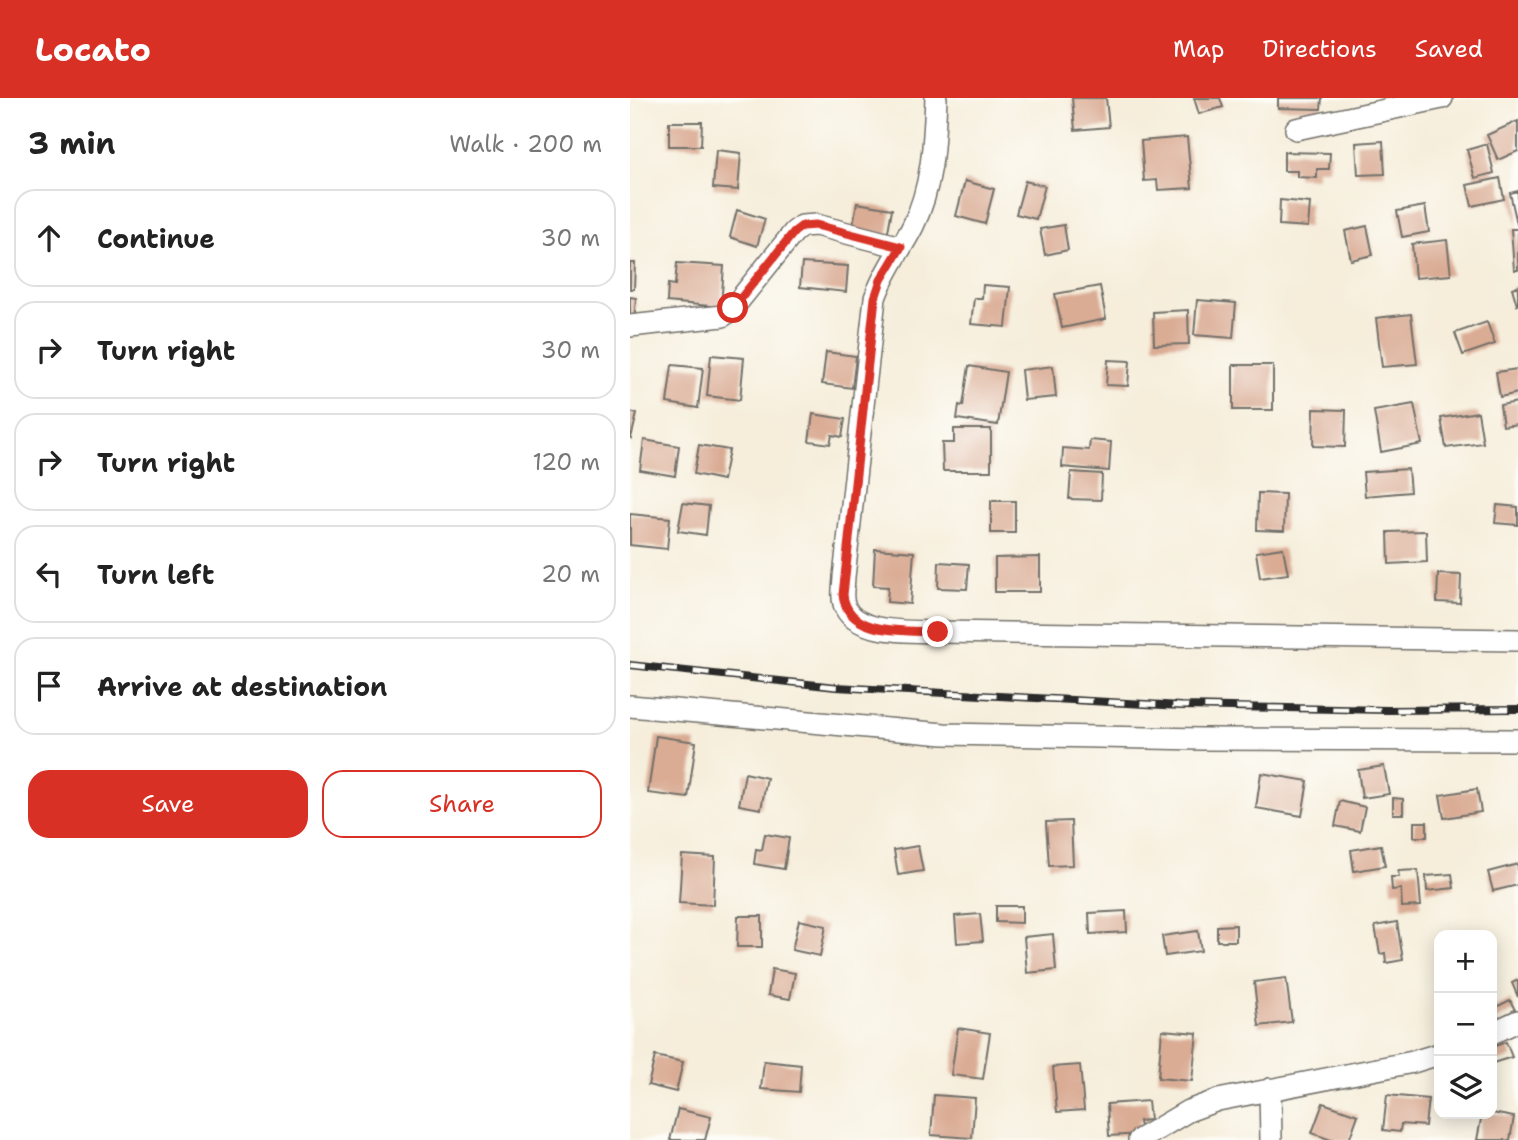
<!DOCTYPE html>
<html lang="en">
<head>
<meta charset="utf-8">
<style>
	:root { --surface:#fff; --page:#f2f2f2; --text:#222; --muted:#767676; --line:#e0e0e0; --accent:#d93025 }
	body { margin:0; font-family:"Shantell Sans",sans-serif; background:var(--page); color:var(--text) }
	.controls { position:absolute; right:21px; bottom:21px; display:grid; overflow:hidden; border-radius:14px; box-shadow:0 4px 18px #0003 }
	.controls button { width:63px; height:63px; display:grid; place-items:center; padding:0; border:0; border-bottom:2px solid var(--line); background:var(--surface); color:var(--text); font:35px sans-serif }
	.stop { position:absolute; width:21px; height:21px; margin:-16px; border:5px solid #d93025; border-radius:50%; background:#fff }
	.stop.end { background:#d93025; border-color:#fff; box-shadow:0 2px 7px #0008 }
	.list { margin:0; padding:0; list-style:none }
	h2 { display:flex; justify-content:space-between; align-items:center; height:91px; margin:0; padding:0 28px; font-size:30px }
	h2 small { font-size:23px; font-weight:400; color:var(--muted) }
	.list li { display:grid; grid-template-columns:46px 1fr auto; gap:21px; align-items:center; box-sizing:border-box; height:98px; margin:0 14px 14px; padding:0 14px; border:2px solid var(--line); border-radius:21px }
	.list b { display:block; font-size:26px; white-space:nowrap }
	.list em { font-size:23px; font-style:normal; color:var(--muted) }
	.actions { display:flex; gap:14px; padding:21px 28px }
	.actions a { flex:1; padding:16px 0; border:2px solid var(--accent); border-radius:21px; text-align:center; font-size:24px; color:var(--accent) }
	.actions .main { background:var(--accent); color:#fff }
	.icon { flex:none; width:38px; height:38px; fill:none; stroke:currentColor; stroke-width:2; stroke-linecap:round; stroke-linejoin:round }
	.map { position:relative; flex:none; width:888px; height:1042px; overflow:hidden }
	header { display:flex; align-items:center; gap:42px; box-sizing:border-box; height:98px; padding:0 35px; background:var(--accent); color:#fff }
	header strong { font-size:33px }
	nav { display:flex; gap:38px; margin-inline-start:auto; font-size:24px }
	main { display:flex }
	aside { flex:1; background:var(--surface) }
	.map>svg:first-child { display:block }
	.building { fill:#daac94 }
	.lines { fill:none; stroke-linecap:round; stroke-linejoin:round }
	.minor-casing { stroke:#726f69; stroke-width:24 }
	.minor { stroke:#fff; stroke-width:21 }
	.rail-casing { stroke:#2b2b2b; stroke-width:8 }
	.rail { stroke:#fdfcf7; stroke-width:5; stroke-dasharray:16; stroke-linecap:butt }
	.route { stroke:#d93025; stroke-width:9 }
</style>
</head>
<body>
<header>
<strong>Locato</strong>
<nav><a>Map</a><a>Directions</a><a>Saved</a></nav>
</header>
<main>
<aside>
<h2>3 min<small>Walk · 200 m</small></h2>
<ul class="list">
<li><svg class="icon" aria-label="ahead" viewBox="0 0 24 24"><path d="M12 20V5M6 11l6-6 6 6"/></svg><div><b>Continue</b></div><em>30 m</em></li>
<li><svg class="icon" aria-label="right" viewBox="0 0 24 24"><path d="M7 20v-9h11M14 6l5 5-5 5"/></svg><div><b>Turn right</b></div><em>30 m</em></li>
<li><svg class="icon" aria-label="right" viewBox="0 0 24 24"><path d="M7 20v-9h11M14 6l5 5-5 5"/></svg><div><b>Turn right</b></div><em>120 m</em></li>
<li><svg class="icon" aria-label="left" viewBox="0 0 24 24"><path d="M17 20v-9H6M10 6l-5 5 5 5"/></svg><div><b>Turn left</b></div><em>20 m</em></li>
<li><svg class="icon" aria-label="arrive" viewBox="0 0 24 24"><path d="M6 21V4h12l-3 4 3 4H6"/></svg><div><b>Arrive at destination</b></div></li>
</ul>
<div class="actions"><a class="main">Save</a><a>Share</a></div>
</aside>
<div class="map">
<svg width="888" height="1042" viewBox="0 0 888 1042">
	<rect width="100%" height="100%" fill="#fdfcf7"/>
	<filter id="ink" filterUnits="userSpaceOnUse"><feTurbulence type="fractalNoise" baseFrequency=".0143" numOctaves="2"/><feDisplacementMap in="SourceGraphic" scale="14" xChannelSelector="R" yChannelSelector="G"/><feConvolveMatrix kernelMatrix="1 2 1 2 8 2 1 2 1" color-interpolation-filters="sRGB"/></filter>
	<filter id="wash" filterUnits="userSpaceOnUse"><feTurbulence type="fractalNoise" baseFrequency=".00686" numOctaves="4" result="noise"/><feDisplacementMap in="SourceGraphic" scale="28" xChannelSelector="R" yChannelSelector="G"/><feGaussianBlur stdDeviation="1.57" result="paint"/><feColorMatrix in="noise" values="0 0 0 0 0 0 0 0 0 0 0 0 0 0 0 0 0 1.4 0 .05"/><feComposite in="paint" operator="in"/></filter>
	<g filter="url(#wash)">
		<rect width="100%" height="100%" fill="#f6eedb"/>
		<g id="blocks">
			<path class="building" d="M 442,0 L 476,0 L 479,29 L 445,32 Z
				M 564,0 L 590,0 L 593,9 L 569,16 Z
				M 648,0 L 692,0 L 691,11 L 648,10 Z
				M 888,23 L 888,53 L 868,62 L 857,37 Z
				M 39,24 L 72,24 L 71,48 L 39,48 Z
				M 557,39 L 562,90 L 528,92 L 527,82 L 514,83 L 511,43 Z
				M 753,43 L 755,76 L 728,77 L 726,45 Z
				M 857,46 L 864,75 L 845,80 L 837,52 Z
				M 86,52 L 111,55 L 108,92 L 83,90 Z
				M 654,54 L 700,55 L 699,71 L 687,71 L 687,80 L 667,79 L 667,73 L 654,73 Z
				M 870,80 L 874,101 L 842,108 L 837,87 Z
				M 335,83 L 364,91 L 355,126 L 326,118 Z
				M 395,83 L 415,88 L 406,121 L 386,116 Z
				M 888,93 L 888,126 L 887,126 L 880,95 Z
				M 650,102 L 680,105 L 678,129 L 649,127 Z
				M 227,105 L 262,111 L 257,139 L 222,133 Z
				M 795,108 L 799,134 L 772,139 L 767,113 Z
				M 107,112 L 135,121 L 127,148 L 100,139 Z
				M 434,127 L 438,152 L 415,157 L 410,131 Z
				M 737,128 L 743,157 L 721,162 L 715,133 Z
				M 881,131 L 888,131 L 888,172 L 884,172 Z
				M 817,142 L 821,177 L 785,180 L 782,146 Z
				M 0,165 L 5,165 L 4,191 L 0,191 Z
				M 47,165 L 94,168 L 91,209 L 37,204 L 38,186 L 45,187 Z
				M 172,165 L 218,168 L 216,194 L 170,189 Z
				M 353,187 L 380,189 L 376,229 L 341,226 L 344,200 L 352,200 Z
				M 470,188 L 476,221 L 432,230 L 425,196 Z
				M 888,188 L 888,206 L 887,207 L 882,190 Z
				M 0,199 L 6,200 L 4,225 L 0,225 Z
				M 567,202 L 606,205 L 603,240 L 564,237 Z
				M 558,212 L 559,246 L 524,247 L 523,214 Z
				M 781,216 L 787,266 L 752,269 L 746,220 Z
				M 857,224 L 865,246 L 833,257 L 825,235 Z
				M 196,254 L 226,258 L 222,290 L 192,286 Z
				M 81,257 L 114,260 L 110,302 L 77,298 Z
				M 478,262 L 500,263 L 498,288 L 476,287 Z
				M 42,267 L 73,270 L 68,310 L 37,305 Z
				M 603,267 L 643,267 L 643,312 L 603,312 Z
				M 339,268 L 376,274 L 368,327 L 327,321 L 329,307 L 333,308 Z
				M 423,268 L 426,299 L 394,302 L 391,272 Z
				M 888,271 L 888,295 L 870,299 L 866,274 Z
				M 888,304 L 888,326 L 873,328 L 870,307 Z
				M 784,306 L 792,346 L 751,354 L 744,313 Z
				M 684,311 L 716,312 L 715,349 L 683,348 Z
				M 0,314 L 7,316 L 1,340 L 0,339 Z
				M 848,314 L 853,345 L 816,350 L 811,320 Z
				M 183,316 L 215,321 L 212,339 L 202,337 L 200,346 L 179,343 Z
				M 324,331 L 361,331 L 361,373 L 313,373 L 312,345 L 324,345 Z
				M 14,342 L 49,348 L 45,378 L 10,372 Z
				M 460,342 L 481,344 L 479,373 L 432,369 L 433,350 L 459,352 Z
				M 69,347 L 99,352 L 93,382 L 64,376 Z
				M 778,371 L 780,394 L 735,398 L 733,374 Z
				M 441,374 L 472,376 L 471,402 L 439,401 Z
				M 628,395 L 655,396 L 654,433 L 627,432 Z
				M 361,403 L 385,403 L 385,435 L 361,435 Z
				M 53,405 L 79,408 L 76,437 L 48,433 Z
				M 867,407 L 888,409 L 888,427 L 865,425 Z
				M 0,416 L 40,420 L 37,451 L 0,447 Z
				M 796,433 L 797,464 L 759,466 L 758,434 Z
				M 653,450 L 658,476 L 630,480 L 626,454 Z
				M 245,451 L 284,454 L 280,506 L 257,504 L 258,489 L 243,488 Z
				M 410,459 L 410,494 L 365,494 L 365,460 Z
				M 309,464 L 339,466 L 337,491 L 308,490 Z
				M 808,476 L 831,477 L 830,505 L 807,504 Z
				M 26,638 L 66,644 L 58,700 L 18,695 Z
				M 754,668 L 759,696 L 732,700 L 728,672 Z
				M 115,675 L 137,680 L 131,711 L 109,707 Z
				M 631,675 L 678,683 L 672,718 L 626,710 Z
				M 847,691 L 851,714 L 814,720 L 810,697 Z
				M 763,700 L 773,701 L 773,716 L 763,716 Z
				M 710,703 L 735,709 L 730,733 L 705,728 Z
				M 441,723 L 443,767 L 419,768 L 416,724 Z
				M 784,724 L 797,724 L 797,739 L 784,739 Z
				M 135,736 L 159,740 L 154,771 L 124,766 L 126,751 L 132,752 Z
				M 751,747 L 755,768 L 724,773 L 721,752 Z
				M 288,748 L 293,773 L 268,777 L 264,752 Z
				M 52,757 L 85,759 L 83,807 L 49,805 Z
				M 888,766 L 888,787 L 863,793 L 858,774 Z
				M 788,772 L 791,808 L 772,809 L 771,791 L 762,792 L 761,779 L 769,779 L 768,773 Z
				M 822,776 L 824,790 L 797,793 L 796,778 Z
				M 366,808 L 392,808 L 392,825 L 366,824 Z
				M 496,813 L 497,834 L 460,836 L 459,815 Z
				M 350,816 L 353,843 L 327,845 L 325,818 Z
				M 108,818 L 132,818 L 132,849 L 107,849 Z
				M 169,822 L 196,828 L 190,858 L 162,852 Z
				M 767,824 L 773,862 L 756,865 L 755,855 L 750,856 L 745,828 Z
				M 606,827 L 606,843 L 587,843 L 587,828 Z
				M 568,833 L 571,853 L 535,858 L 532,838 Z
				M 423,836 L 426,872 L 397,875 L 394,839 Z
				M 142,871 L 165,875 L 160,901 L 138,897 Z
				M 656,880 L 662,924 L 629,928 L 624,884 Z
				M 888,882 L 888,899 L 882,885 Z
				M 880,902 L 885,912 L 862,924 L 862,911 Z
				M 328,930 L 360,935 L 353,981 L 321,977 Z
				M 532,932 L 567,935 L 562,983 L 528,980 Z
				M 876,944 L 882,959 L 863,965 L 862,949 Z
				M 25,958 L 53,964 L 46,994 L 18,987 Z
				M 134,963 L 171,967 L 169,994 L 131,991 Z
				M 450,967 L 454,1012 L 427,1014 L 423,969 Z
				M 304,997 L 345,1000 L 342,1040 L 301,1037 Z
				M 757,997 L 798,1001 L 795,1028 L 771,1026 L 770,1034 L 753,1032 Z
				M 518,1003 L 520,1022 L 509,1023 L 511,1036 L 479,1038 L 477,1006 Z
				M 693,1005 L 728,1017 L 719,1042 L 701,1042 L 682,1035 Z
				M 48,1011 L 81,1019 L 75,1042 L 40,1042 Z
				M 862,1015 L 884,1019 L 880,1042 L 847,1042 L 852,1016 Z"/>
		</g>
	</g>
	<g filter="url(#ink)">
		<use href="#blocks" fill-opacity="0" stroke="#726f69" stroke-width="2"/>
		<g class="lines">
			<g class="minor-casing">
				<path id="minor" d="M 306,0 C 304,44 303,87 283,128 C 271,152 254,173 245,200 L 214,479 C 214,487 211,497 214,506 C 223,537 283,533 308,534 L 888,542
					M 666,31 L 812,0
					M 0,228 L 93,218 L 103,210 L 164,134 L 172,128 L 186,127 L 271,149
					M 0,608 L 314,636 L 571,641 L 888,642
					M 862,935 L 888,923
					M 640,991 L 641,1042
					M 509,1042 L 558,1013 L 588,1002 L 783,964 L 809,956"/>
			</g>
			<use href="#minor" class="minor"/>
			<g class="rail-casing">
				<path id="rail" d="M 0,567 L 206,589 L 552,608 L 757,612 L 888,611"/>
			</g>
			<use href="#rail" class="rail"/>
		</g>
	</g>
	<g class="lines" filter="url(#ink)">
		<path class="route" d="M 103,210 L 164,134 L 172,128 L 186,127 L 271,149 L 251,182 L 245,200 L 213,497 C 218,539 277,532 308,534"/>
	</g>
</svg>
<div class="controls">
<button>+</button>
<button>−</button>
<button><svg class="icon" aria-label="layers" viewBox="0 0 24 24"><path d="M12 4l9 5-9 5-9-5zM3 14l9 5 9-5"/></svg></button>
</div>
<div class="stop" style="left:103px;top:210px"></div>
<div class="stop end" style="left:308px;top:534px"></div>
</div>
</main>
</body>
</html>
